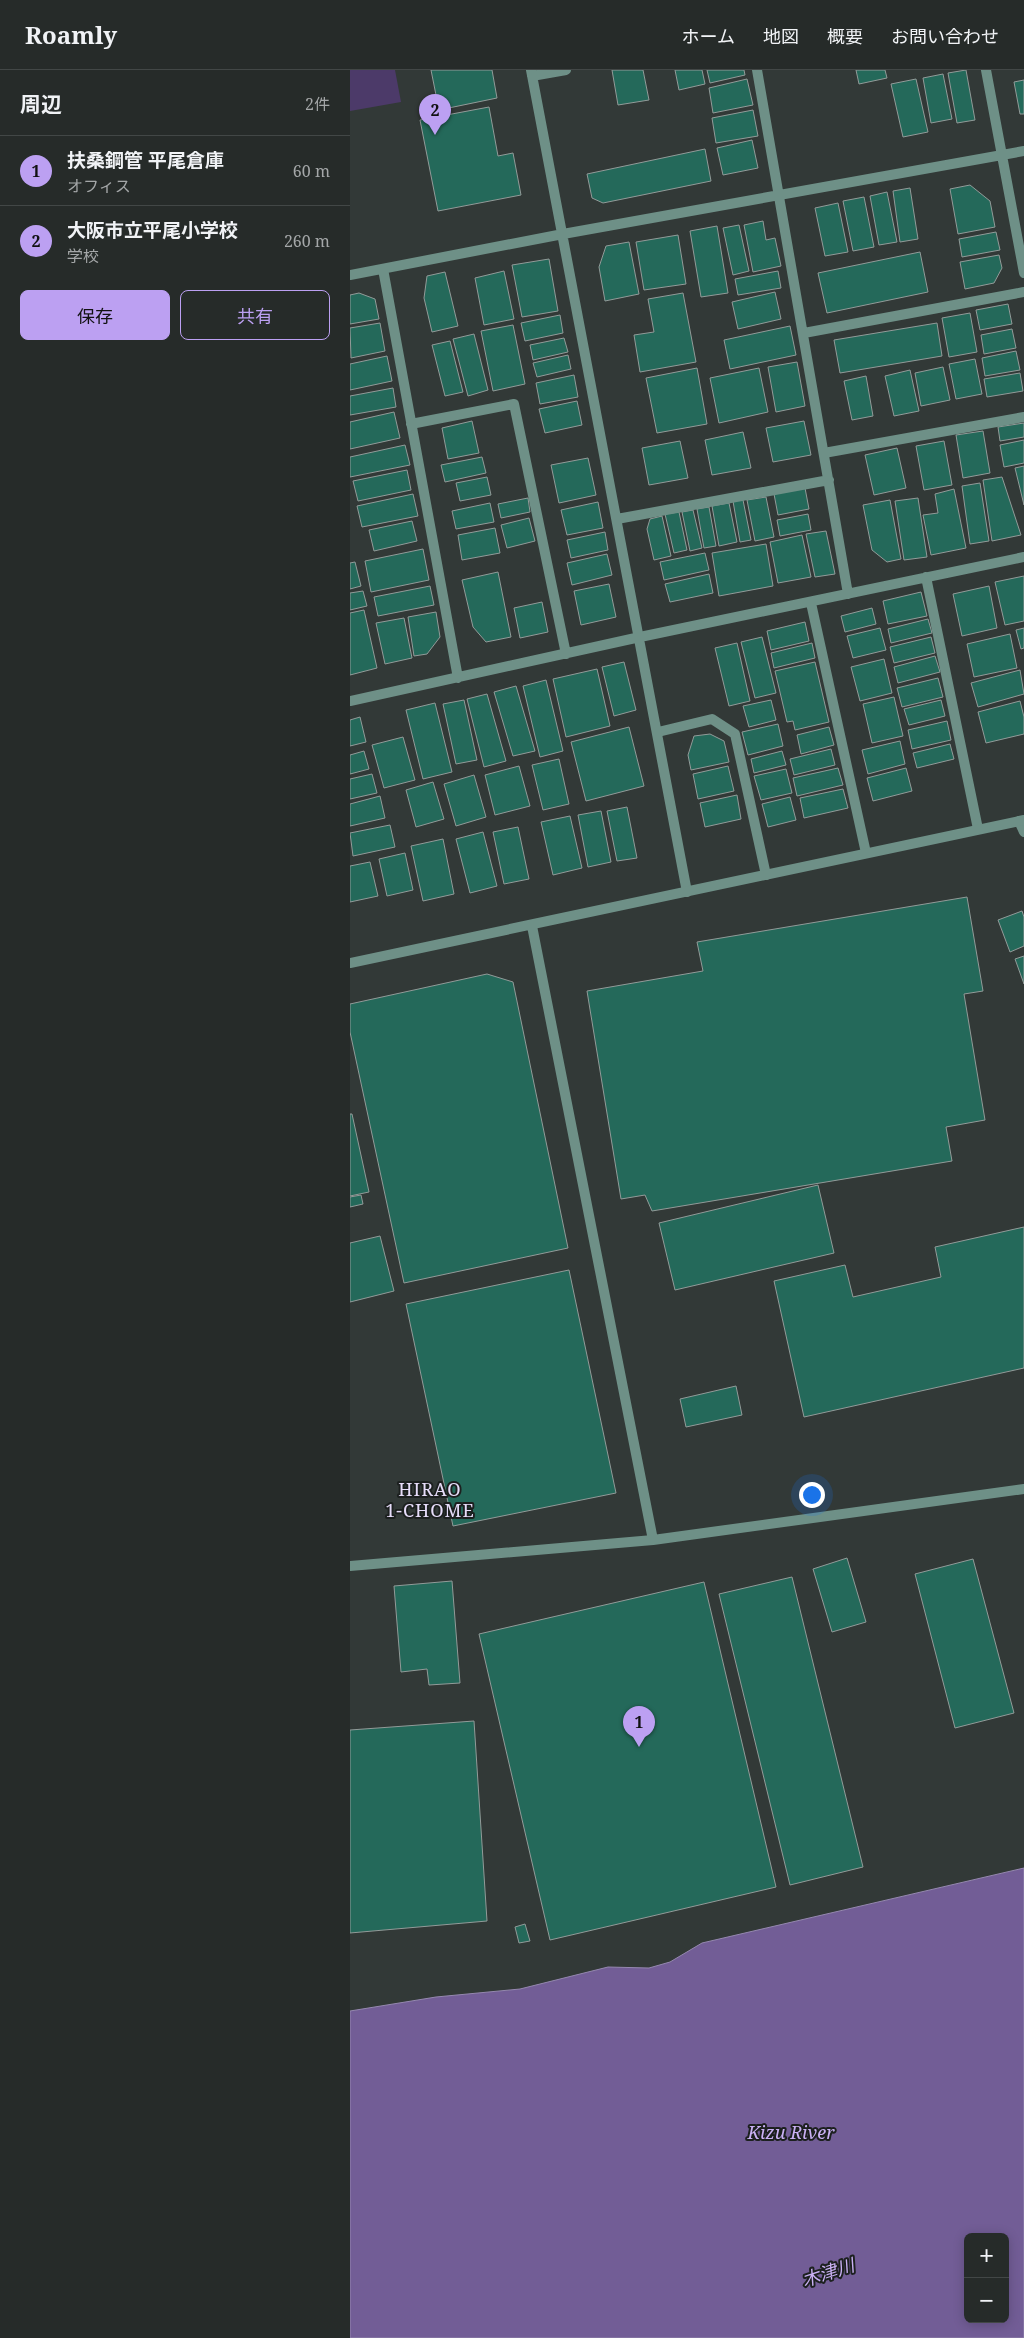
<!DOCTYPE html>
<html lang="ja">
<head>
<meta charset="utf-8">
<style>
	:root { --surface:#262b29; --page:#2e3331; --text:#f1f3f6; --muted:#a4a7a8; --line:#424746; --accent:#bca0f2 }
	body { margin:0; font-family:"Noto Serif","Noto Sans JP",serif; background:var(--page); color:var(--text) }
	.controls { position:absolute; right:15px; bottom:15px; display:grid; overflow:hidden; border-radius:8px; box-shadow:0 2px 12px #0003 }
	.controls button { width:45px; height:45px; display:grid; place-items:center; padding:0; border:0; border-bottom:1px solid var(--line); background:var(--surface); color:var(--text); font:25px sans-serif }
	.you { position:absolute; left:461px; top:1424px; width:18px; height:18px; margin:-12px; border:4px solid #fff; border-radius:50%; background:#1a73e8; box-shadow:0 0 0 8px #1a73e833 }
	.badge { display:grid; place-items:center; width:32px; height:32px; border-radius:50%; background:var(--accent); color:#111; font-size:16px; font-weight:700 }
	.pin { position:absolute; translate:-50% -41px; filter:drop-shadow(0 1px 2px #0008) }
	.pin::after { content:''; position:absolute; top:26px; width:18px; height:15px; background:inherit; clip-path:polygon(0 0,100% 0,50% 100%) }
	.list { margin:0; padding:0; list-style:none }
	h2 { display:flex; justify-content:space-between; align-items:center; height:65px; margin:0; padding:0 20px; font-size:21px }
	h2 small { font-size:16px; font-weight:400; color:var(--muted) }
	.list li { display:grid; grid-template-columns:32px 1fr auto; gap:15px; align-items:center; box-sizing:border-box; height:70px; padding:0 20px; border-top:1px solid var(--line) }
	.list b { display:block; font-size:19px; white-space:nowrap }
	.list p { margin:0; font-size:16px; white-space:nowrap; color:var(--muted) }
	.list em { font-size:16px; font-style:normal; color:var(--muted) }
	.actions { display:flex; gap:10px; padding:15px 20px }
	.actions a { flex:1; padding:11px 0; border:1px solid var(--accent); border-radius:8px; text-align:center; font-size:18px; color:var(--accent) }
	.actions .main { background:var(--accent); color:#111 }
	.map { position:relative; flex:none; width:674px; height:2268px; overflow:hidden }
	header { display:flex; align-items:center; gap:30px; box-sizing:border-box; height:70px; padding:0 25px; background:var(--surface); border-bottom:1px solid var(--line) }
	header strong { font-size:24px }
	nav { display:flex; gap:28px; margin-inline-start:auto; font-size:18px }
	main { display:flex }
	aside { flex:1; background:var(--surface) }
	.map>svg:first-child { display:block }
	.green { fill:#4c3a69 }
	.water { fill:#725d96; stroke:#9588af; fill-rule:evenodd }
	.building { fill:#24695a; stroke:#929b99 }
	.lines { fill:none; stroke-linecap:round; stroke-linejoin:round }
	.service { stroke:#6e9087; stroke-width:10 }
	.minor { stroke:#6e9087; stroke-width:10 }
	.tertiary { stroke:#6e9087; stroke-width:10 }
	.labels { text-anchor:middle; stroke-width:4; stroke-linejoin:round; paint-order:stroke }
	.neighbourhood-label { font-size:18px; letter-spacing:1px; fill:#e7ddfa; stroke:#1c201f }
	.water-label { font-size:18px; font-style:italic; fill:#cab1f5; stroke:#1c201f }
</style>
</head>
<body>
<header>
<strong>Roamly</strong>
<nav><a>ホーム</a><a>地図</a><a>概要</a><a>お問い合わせ</a></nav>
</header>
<main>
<aside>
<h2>周辺<small>2件</small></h2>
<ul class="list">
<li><span class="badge">1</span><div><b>扶桑鋼管 平尾倉庫</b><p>オフィス</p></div><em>60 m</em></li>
<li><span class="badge">2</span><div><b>大阪市立平尾小学校</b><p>学校</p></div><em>260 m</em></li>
</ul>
<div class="actions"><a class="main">保存</a><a>共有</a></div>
</aside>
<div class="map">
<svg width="674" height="2268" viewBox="0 0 674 2268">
	<rect width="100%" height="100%" fill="#323937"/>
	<path class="green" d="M 0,0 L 45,0 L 51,32 L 0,41 Z"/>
	<path class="water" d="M 674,1798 L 674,2268 L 0,2268 L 0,1941 L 86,1927 L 170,1919 L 258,1897 L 299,1898 L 320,1892 L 352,1873 ZM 618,2167 L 655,2167 L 655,2249 L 618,2249 Z"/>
	<path class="building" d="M 81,0 L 142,0 L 147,28 L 89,40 Z
		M 262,0 L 293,0 L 299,30 L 268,35 Z
		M 325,0 L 352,0 L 355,14 L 329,20 Z
		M 357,0 L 394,0 L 395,5 L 360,13 Z
		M 506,0 L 535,0 L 537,8 L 509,14 Z
		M 616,0 L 625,50 L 607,53 L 598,3 Z
		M 593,4 L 602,49 L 581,53 L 573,8 Z
		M 397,9 L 403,35 L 363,43 L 359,18 Z
		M 566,9 L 578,62 L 553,67 L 541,14 Z
		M 674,10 L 674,44 L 670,44 L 664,12 Z
		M 139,37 L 148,86 L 163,83 L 171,125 L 88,141 L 70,50 Z
		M 403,40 L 408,66 L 366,73 L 362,48 Z
		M 402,70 L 408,98 L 373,105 L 367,78 Z
		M 355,79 L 361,111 L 253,133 L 242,128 L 237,104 Z
		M 620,115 L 640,131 L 645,157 L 608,164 L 600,119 Z
		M 560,118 L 568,169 L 550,172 L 543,121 Z
		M 537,122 L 547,172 L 529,175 L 520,126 Z
		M 514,127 L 524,177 L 503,181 L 493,131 Z
		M 488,133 L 498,182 L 475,186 L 465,138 Z
		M 413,151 L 416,170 L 425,168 L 431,196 L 403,202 L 394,155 Z
		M 389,155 L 399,201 L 383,205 L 373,158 Z
		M 367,156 L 378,223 L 351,227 L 340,161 Z
		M 646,162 L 650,180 L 612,187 L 609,169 Z
		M 328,165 L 336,214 L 294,220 L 286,172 Z
		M 279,172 L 289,224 L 255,231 L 249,197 L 256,176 Z
		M 570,182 L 578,222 L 477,243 L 468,203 Z
		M 649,185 L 652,198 L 644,213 L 615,219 L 610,192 Z
		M 199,189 L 208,241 L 172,247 L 162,195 Z
		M 154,201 L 164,249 L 134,255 L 125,208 Z
		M 428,201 L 431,218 L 388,225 L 385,209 Z
		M 95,202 L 108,256 L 82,262 L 74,228 L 77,206 Z
		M 425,222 L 431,249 L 388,259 L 382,232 Z
		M 9,223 L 25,229 L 29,249 L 0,254 L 0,225 Z
		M 333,223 L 346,292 L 290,302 L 284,265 L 304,262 L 298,229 Z
		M 658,234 L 662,254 L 630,260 L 626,240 Z
		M 620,243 L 627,282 L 599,287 L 592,248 Z
		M 210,245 L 213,263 L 175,271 L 171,253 Z
		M 30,253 L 35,281 L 1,288 L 0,258 Z
		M 587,253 L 592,286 L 490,303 L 484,270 Z
		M 163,255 L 175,314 L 143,321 L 131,261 Z
		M 440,256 L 446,285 L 380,299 L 374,270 Z
		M 662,259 L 666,278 L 634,284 L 631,265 Z
		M 124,264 L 138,320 L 118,326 L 103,269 Z
		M 214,268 L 218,282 L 183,290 L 180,275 Z
		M 100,271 L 113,322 L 95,326 L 82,275 Z
		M 666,281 L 670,300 L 635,306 L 632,288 Z
		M 218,285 L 221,299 L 187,307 L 183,293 Z
		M 37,286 L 42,311 L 0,320 L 0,294 Z
		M 625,289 L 632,324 L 606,329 L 599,294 Z
		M 447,292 L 455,336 L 426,342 L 418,297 Z
		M 593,297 L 600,330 L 571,336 L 565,303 Z
		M 347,298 L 357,354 L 307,363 L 296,308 Z
		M 409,298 L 418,342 L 369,353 L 360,308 Z
		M 560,300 L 569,341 L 544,346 L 535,306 Z
		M 670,303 L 673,321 L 637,327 L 634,309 Z
		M 224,305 L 228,327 L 190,334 L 186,313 Z
		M 516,306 L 523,346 L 502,350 L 494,311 Z
		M 43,318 L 46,337 L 0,345 L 0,326 Z
		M 227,331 L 232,355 L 195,363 L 189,339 Z
		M 44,342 L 50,368 L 0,379 L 0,352 Z
		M 122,351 L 129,383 L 98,389 L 92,358 Z
		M 454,351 L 461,385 L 423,392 L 416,358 Z
		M 674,353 L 674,367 L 650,371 L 648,357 Z
		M 633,361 L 640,403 L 613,408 L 606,365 Z
		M 393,362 L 401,398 L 362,405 L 355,370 Z
		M 674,370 L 674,393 L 654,397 L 650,375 Z
		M 330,371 L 338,408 L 299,415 L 292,378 Z
		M 594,371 L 602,415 L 574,420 L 566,376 Z
		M 55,375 L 60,395 L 0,407 L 0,387 Z
		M 547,378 L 556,418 L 524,425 L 515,385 Z
		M 132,387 L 136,403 L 95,412 L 91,395 Z
		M 238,388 L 246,425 L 209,433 L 201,395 Z
		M 674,396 L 674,435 L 665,398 Z
		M 57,400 L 61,420 L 8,431 L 3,411 Z
		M 137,407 L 141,425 L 110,431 L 106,413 Z
		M 652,407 L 671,465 L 642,471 L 633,410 Z
		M 630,413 L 639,471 L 620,474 L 612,416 Z
		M 455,418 L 459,439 L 428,445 L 424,424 Z
		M 604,419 L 616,478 L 581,485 L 573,445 L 588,443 L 585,424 Z
		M 63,424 L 68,446 L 12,457 L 7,436 Z
		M 416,427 L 424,467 L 405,471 L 397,430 Z
		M 178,428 L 180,442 L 151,448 L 148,434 Z
		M 568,428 L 577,487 L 554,490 L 545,431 Z
		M 393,430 L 401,470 L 390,472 L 383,431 Z
		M 540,430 L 551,489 L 537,492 L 522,480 L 513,435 Z
		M 248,432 L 253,458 L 217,465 L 211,440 Z
		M 140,433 L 144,452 L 106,459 L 102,441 Z
		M 379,433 L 387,472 L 369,476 L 362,436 Z
		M 359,437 L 366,476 L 354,478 L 347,439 Z
		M 343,440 L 352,478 L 340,481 L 332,442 Z
		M 329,442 L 337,480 L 324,483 L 315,444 Z
		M 458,444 L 461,460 L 430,466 L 427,450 Z
		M 312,446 L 321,486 L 304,490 L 297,459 L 300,449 Z
		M 179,448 L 185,471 L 157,478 L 151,455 Z
		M 62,451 L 67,471 L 24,481 L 19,460 Z
		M 145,458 L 150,483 L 112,490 L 108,465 Z
		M 476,461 L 485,504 L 465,507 L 456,464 Z
		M 255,462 L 258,480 L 221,488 L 217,470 Z
		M 452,465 L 461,507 L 428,513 L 420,472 Z
		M 416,474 L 423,516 L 369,526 L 362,483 Z
		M 73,479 L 79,510 L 21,522 L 15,491 Z
		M 355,483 L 359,500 L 314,510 L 310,492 Z
		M 257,484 L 262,505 L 222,515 L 217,493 Z
		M 5,492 L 11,516 L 0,519 L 0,493 Z
		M 148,502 L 161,567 L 136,572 L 123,557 L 112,510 Z
		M 359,504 L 363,523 L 320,532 L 315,514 Z
		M 674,506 L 674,551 L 655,555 L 645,512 Z
		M 259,514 L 266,547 L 231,555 L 224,521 Z
		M 80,516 L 84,535 L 28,546 L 24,527 Z
		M 639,516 L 647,558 L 612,566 L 603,524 Z
		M 13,521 L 17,536 L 0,540 L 0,523 Z
		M 571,522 L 577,546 L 538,554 L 533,531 Z
		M 192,532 L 198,562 L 170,568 L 164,538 Z
		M 522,538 L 526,554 L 495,562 L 491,546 Z
		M 14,540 L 27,598 L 0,605 L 0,543 Z
		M 86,542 L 90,567 L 77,584 L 64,586 L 58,547 Z
		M 54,548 L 62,588 L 35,594 L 26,553 Z
		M 578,549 L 582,563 L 541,573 L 538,559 Z
		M 455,552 L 459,571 L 421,580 L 417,561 Z
		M 530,558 L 536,580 L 503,588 L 497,566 Z
		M 674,558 L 674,578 L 671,579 L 666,560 Z
		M 660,564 L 667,598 L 624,607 L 617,574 Z
		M 412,567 L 426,623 L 405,628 L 391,572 Z
		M 581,567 L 585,583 L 544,593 L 540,577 Z
		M 387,573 L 400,631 L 379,636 L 365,578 Z
		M 462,573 L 465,588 L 424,598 L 421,583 Z
		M 585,586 L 590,602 L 548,613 L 544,597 Z
		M 534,589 L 542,623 L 510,631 L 501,597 Z
		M 274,592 L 286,640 L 264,646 L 252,597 Z
		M 465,592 L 479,652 L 445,660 L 443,651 L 437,652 L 425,601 Z
		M 247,599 L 260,656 L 216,667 L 203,609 Z
		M 670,600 L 674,624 L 628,637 L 621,613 Z
		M 588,608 L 593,627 L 552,637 L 547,618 Z
		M 196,610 L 213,681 L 190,687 L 173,616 Z
		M 166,616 L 185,681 L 163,686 L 144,622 Z
		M 137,624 L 156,691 L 134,697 L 117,629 Z
		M 544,627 L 553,666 L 522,673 L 513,634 Z
		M 114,630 L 127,690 L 106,694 L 93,634 Z
		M 421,630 L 426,650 L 399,657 L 393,636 Z
		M 591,630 L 595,646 L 559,655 L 554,639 Z
		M 670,631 L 674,647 L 674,664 L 636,673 L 628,642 Z
		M 85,633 L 102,702 L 73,709 L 56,640 Z
		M 10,647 L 16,672 L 0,676 L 0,650 Z
		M 597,651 L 601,670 L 562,679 L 558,660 Z
		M 428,654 L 433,676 L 398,685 L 392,662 Z
		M 279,657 L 294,716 L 236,731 L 221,672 Z
		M 479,657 L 484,675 L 451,684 L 447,665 Z
		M 360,664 L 374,671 L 379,692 L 341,700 L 338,685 L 344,666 Z
		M 53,667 L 65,710 L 34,718 L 22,675 Z
		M 550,671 L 555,694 L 518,704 L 512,680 Z
		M 600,674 L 604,689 L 567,698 L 563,683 Z
		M 481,679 L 485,695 L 444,705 L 440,689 Z
		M 14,681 L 19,699 L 0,704 L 0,685 Z
		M 432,681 L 436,695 L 404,703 L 401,689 Z
		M 209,689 L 219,734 L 193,740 L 182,695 Z
		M 169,696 L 180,736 L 145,745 L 135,705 Z
		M 378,696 L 384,721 L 348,729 L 343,704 Z
		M 488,698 L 493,715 L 447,726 L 443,708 Z
		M 556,698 L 562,721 L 523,731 L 517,708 Z
		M 436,699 L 442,723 L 411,730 L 404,706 Z
		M 22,704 L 27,723 L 0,729 L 0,709 Z
		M 124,705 L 136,747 L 106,756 L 94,714 Z
		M 83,712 L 94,749 L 66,757 L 56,720 Z
		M 493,719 L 498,738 L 454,748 L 450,728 Z
		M 387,725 L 391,749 L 355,757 L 350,733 Z
		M 30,726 L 35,748 L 0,756 L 0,734 Z
		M 440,727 L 446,750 L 418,757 L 412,734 Z
		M 277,737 L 287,788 L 267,791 L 257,741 Z
		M 251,741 L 261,792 L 238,797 L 228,745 Z
		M 220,746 L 232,798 L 203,805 L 191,752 Z
		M 40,755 L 45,777 L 3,786 L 0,763 Z
		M 168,757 L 179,809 L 154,814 L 143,762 Z
		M 133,762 L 147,816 L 120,823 L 106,769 Z
		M 93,769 L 104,824 L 73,831 L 61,776 Z
		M 55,783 L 63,820 L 37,826 L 29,789 Z
		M 20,792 L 28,826 L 0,832 L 0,796 Z
		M 617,827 L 633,921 L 614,924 L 635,1050 L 596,1057 L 602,1091 L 302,1141 L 295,1125 L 271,1129 L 237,921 L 353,901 L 347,872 Z
		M 672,841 L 674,847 L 674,876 L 660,882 L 648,850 Z
		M 674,886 L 674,914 L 665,889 Z
		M 137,904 L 163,912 L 218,1178 L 54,1213 L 0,962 L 0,934 Z
		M 0,1044 L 2,1044 L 19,1122 L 0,1126 Z
		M 468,1115 L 484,1183 L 325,1220 L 309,1153 Z
		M 11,1125 L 13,1134 L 0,1137 L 0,1127 Z
		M 674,1157 L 674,1298 L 454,1347 L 424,1211 L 495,1195 L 503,1227 L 591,1207 L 585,1177 Z
		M 30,1166 L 44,1221 L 0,1232 L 0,1173 Z
		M 219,1200 L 266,1423 L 103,1456 L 56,1234 Z
		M 386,1316 L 392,1345 L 336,1357 L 330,1329 Z
		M 497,1488 L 516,1552 L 482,1562 L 463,1499 Z
		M 623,1489 L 664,1643 L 605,1658 L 565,1504 Z
		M 442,1507 L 513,1797 L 440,1815 L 369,1524 Z
		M 102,1511 L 110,1613 L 79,1615 L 77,1599 L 51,1602 L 44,1516 Z
		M 354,1512 L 426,1817 L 200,1870 L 129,1564 Z
		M 124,1651 L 137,1851 L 0,1863 L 0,1660 Z
		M 175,1854 L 180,1871 L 169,1873 L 165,1857 Z"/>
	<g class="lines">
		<path class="service" d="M 308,662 L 362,649 L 385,664 L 416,805"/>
		<path class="minor" d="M 181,0 L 337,822
			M 407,0 L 498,524
			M 636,0 L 674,203
			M 182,6 L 216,0
			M 33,199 L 108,608
			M 0,205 L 213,164 L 674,81
			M 454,263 L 674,222
			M 61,354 L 164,334 L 216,584
			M 474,383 L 674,347
			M 267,449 L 479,410
			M 576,507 L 628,759
			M 461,533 L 516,783
			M 0,631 L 290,567 L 674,487
			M 669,751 L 674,762"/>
		<path class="tertiary" d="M 182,856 L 303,1470
			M 0,893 L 674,750
			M 0,1496 L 303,1470 L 674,1419"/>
	</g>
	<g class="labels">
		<g class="neighbourhood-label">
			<text x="80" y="1426">HIRAO<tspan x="80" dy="21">1-CHOME</tspan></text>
		</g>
		<g class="water-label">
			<text x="441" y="2069">Kizu River</text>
			<text transform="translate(478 2203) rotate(-18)" y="6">木津川</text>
		</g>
	</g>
</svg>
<div class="controls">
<button>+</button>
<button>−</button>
</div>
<div class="you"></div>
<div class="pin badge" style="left:289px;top:1677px">1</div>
<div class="pin badge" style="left:85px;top:65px">2</div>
</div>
</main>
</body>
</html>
